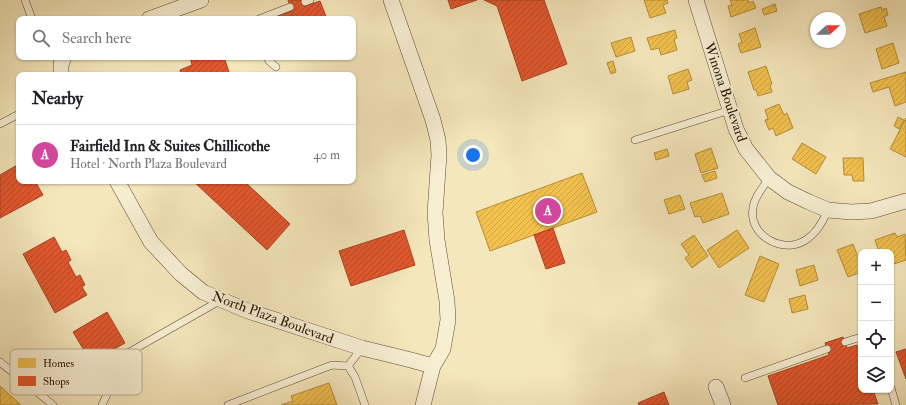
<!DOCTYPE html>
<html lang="en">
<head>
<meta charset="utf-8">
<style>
	:root { --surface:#fff; --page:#f2f2f2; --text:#202124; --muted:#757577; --line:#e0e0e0; --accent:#db2777 }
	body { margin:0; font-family:"IM FELL Double Pica",serif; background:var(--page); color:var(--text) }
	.controls { position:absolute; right:12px; bottom:12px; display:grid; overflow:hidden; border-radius:8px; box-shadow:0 1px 3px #0004 }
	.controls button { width:36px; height:36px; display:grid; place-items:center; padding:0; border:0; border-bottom:1px solid var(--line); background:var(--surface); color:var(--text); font:20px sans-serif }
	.compass { position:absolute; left:810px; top:12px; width:36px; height:36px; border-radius:50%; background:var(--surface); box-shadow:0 1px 3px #0004; rotate:69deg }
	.you { position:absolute; left:473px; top:155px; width:14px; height:14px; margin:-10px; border:3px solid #fff; border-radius:50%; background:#1a73e8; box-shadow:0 0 0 6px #1a73e833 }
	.badge { display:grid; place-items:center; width:26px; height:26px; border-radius:50%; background:var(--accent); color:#fff; font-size:13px; font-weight:700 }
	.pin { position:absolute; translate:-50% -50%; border:2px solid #fff; box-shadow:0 1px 4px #0006 }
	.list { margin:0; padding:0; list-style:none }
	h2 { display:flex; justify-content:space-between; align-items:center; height:52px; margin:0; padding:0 16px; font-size:17px }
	h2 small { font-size:13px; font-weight:400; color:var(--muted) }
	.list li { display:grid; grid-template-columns:26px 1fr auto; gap:12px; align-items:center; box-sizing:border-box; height:60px; padding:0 16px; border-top:1px solid var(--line) }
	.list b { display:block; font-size:15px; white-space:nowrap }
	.list p { margin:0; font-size:13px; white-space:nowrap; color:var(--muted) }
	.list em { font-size:13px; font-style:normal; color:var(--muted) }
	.icon { flex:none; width:22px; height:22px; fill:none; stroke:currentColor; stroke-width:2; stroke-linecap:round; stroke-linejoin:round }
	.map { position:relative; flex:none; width:906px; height:405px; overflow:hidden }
	.search { position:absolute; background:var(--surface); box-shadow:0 1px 3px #0004; left:16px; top:16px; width:340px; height:44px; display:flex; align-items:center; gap:10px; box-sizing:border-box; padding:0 14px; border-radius:8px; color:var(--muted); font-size:15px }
	.panel { position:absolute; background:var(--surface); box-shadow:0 1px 3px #0004; left:16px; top:72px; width:340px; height:112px; border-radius:8px }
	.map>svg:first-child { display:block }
	.homes { fill:url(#homes-hatch); stroke:#b58d38 }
	.shops { fill:url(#shops-hatch); stroke:#ac4322 }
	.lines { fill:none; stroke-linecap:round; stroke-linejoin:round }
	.service-casing { stroke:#5b4933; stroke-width:8 }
	.minor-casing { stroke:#5b4933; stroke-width:16 }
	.service { stroke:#f8efd3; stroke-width:7 }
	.minor { stroke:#f8efd3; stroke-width:15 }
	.labels { text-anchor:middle; stroke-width:4; stroke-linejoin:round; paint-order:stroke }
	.street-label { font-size:14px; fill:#281405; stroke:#f8efd3 }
	.key { fill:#f8efd3; stroke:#baad95; stroke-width:1 }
	.key-label { font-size:11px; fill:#281405 }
</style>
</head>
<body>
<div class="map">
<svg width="906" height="405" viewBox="0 0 906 405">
	<defs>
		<pattern id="homes-hatch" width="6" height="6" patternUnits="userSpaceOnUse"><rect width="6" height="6" fill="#f2c14e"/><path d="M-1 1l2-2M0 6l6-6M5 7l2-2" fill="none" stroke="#d0a543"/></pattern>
		<pattern id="shops-hatch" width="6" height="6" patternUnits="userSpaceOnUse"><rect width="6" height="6" fill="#e4572e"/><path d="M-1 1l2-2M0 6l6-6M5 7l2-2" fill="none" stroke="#b94725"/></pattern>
	</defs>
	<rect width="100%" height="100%" fill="#f5e7bc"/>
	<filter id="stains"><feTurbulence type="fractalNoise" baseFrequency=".005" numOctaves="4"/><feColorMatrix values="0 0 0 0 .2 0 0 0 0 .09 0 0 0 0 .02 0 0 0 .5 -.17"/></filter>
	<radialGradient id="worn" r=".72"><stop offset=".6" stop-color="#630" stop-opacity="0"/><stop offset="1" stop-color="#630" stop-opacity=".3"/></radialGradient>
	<path class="homes" d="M 644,0 L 667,0 L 668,3 L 663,5 L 666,13 L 650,18 Z
		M 730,0 L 748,0 L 749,3 L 753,1 L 756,8 L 731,17 L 728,6 L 732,5 Z
		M 775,4 L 777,11 L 764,15 L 762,9 Z
		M 881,7 L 882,10 L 886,8 L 888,15 L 884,17 L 887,26 L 865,33 L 859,14 Z
		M 755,28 L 761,47 L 741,53 L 738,44 L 742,42 L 739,34 Z
		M 675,30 L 677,38 L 674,39 L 677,50 L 661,55 L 659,48 L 651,50 L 647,38 Z
		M 631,37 L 635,51 L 616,57 L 611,43 Z
		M 893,43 L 899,63 L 882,69 L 876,49 Z
		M 613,61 L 616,72 L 611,74 L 607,63 Z
		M 766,66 L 772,84 L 770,85 L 772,92 L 758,96 L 756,90 L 754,90 L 748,72 Z
		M 688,69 L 692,80 L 687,82 L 689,89 L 673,94 L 668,76 Z
		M 906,72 L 906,102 L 895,106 L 889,87 L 873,92 L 870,83 Z
		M 779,104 L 784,115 L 787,113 L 793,128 L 776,136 L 773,128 L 769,130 L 765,120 L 768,119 L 765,110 Z
		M 898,117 L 904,120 L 899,129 L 894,126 Z
		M 906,118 L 906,157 L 890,149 Z
		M 802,143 L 826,157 L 816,174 L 792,159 Z
		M 711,148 L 718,168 L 701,173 L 695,154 Z
		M 667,149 L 669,156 L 656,160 L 654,153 Z
		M 843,158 L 863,158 L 864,181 L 853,181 L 852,175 L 844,175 Z
		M 715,171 L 717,178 L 705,182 L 702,175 Z
		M 582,173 L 597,212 L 490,251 L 476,212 Z
		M 722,193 L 729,214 L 703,223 L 700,216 L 695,217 L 690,203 Z
		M 680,195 L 685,209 L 669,214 L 664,200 Z
		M 737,230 L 749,248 L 719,268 L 707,250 Z
		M 895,233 L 897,237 L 905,234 L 906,260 L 894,264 L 893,261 L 891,262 L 891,252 L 879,252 L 875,240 Z
		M 694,235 L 708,256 L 692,268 L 685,258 L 689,255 L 681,244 Z
		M 853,244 L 861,265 L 861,272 L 848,277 L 837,250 Z
		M 760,256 L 779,264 L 764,302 L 745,295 Z
		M 814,265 L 818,280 L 800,286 L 796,270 Z
		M 805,295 L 808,309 L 792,313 L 789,299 Z
		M 329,383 L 337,405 L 281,405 L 293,401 L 291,396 Z
		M 0,386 L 21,405 L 0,405 Z"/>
	<path class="shops" d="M 288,0 L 304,0 L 306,6 L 320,1 L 327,19 L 270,19 L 292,11 Z
		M 448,0 L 477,0 L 451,9 Z
		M 484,0 L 544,0 L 567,64 L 522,81 L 497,6 Z
		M 190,57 L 224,57 L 230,75 L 181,75 L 180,70 L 192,65 Z
		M 19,164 L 19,181 L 35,181 L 43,195 L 0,218 L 0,175 Z
		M 193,181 L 244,181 L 290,224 L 267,250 Z
		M 553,228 L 565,263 L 546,269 L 534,235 Z
		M 404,230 L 415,265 L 351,286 L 339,251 Z
		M 54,237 L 62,252 L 66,250 L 71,260 L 68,262 L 76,277 L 80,275 L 85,285 L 82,287 L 87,295 L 55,313 L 23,254 Z
		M 107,312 L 125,343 L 91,362 L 73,332 Z
		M 843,337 L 847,348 L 857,345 L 861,356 L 861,390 L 873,390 L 878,404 L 778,405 L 768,376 L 829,355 L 825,343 Z
		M 906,349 L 906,379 L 896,352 Z
		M 664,392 L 669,405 L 639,405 L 638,403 Z"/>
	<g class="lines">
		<g class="service-casing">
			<path id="service" d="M 25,0 L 32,19
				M 305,2 L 310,0
				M 259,19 L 290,7
				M 267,57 L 269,61 L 276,67
				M 0,124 L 19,114
				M 635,140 L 730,110
				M 769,178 C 763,188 754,197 753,208 C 748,235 782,254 804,241 C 816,234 822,223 828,210
				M 845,342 L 861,337
				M 0,362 L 53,405
				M 348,366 L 362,348
				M 745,378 L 827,349
				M 891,388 L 896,405
				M 102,405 L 126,354 L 221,300
				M 228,405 L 332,365 L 348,366 L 355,377 L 365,405"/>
		</g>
		<g class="minor-casing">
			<path id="minor" d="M 391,0 L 433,120 L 438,140 L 439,155 L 435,213 L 437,240 L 447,301 L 448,320 L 443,349 L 433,366 L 423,405
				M 696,0 L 736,129 L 746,149 L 769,178 L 788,192 L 809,202 L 828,210 L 851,212 L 871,211 L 906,201
				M 149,19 L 201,0
				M 61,75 L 61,64 L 64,57
				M 117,181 L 151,242 L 181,274 L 203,292 L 248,311 L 362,348 L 407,359 L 433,366
				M 716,387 L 723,405"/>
		</g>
		<use href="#service" class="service"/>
		<use href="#minor" class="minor"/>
	</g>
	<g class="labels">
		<g class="street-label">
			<text transform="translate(726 92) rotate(71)" y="5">Winona Boulevard</text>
			<text transform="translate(273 317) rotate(20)" y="5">North Plaza Boulevard</text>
		</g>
	</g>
	<rect x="10" y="349" width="132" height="46" rx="6" class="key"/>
	<rect x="18" y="358" width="18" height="10" fill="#f2c14e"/>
	<rect x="18" y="376" width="18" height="10" fill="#e4572e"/>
	<g class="key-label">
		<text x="43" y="367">Homes</text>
		<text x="43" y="385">Shops</text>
	</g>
	<rect width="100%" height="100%" filter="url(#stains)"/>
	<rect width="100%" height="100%" fill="url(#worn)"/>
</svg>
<div class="controls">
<button>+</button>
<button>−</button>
<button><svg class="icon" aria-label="locate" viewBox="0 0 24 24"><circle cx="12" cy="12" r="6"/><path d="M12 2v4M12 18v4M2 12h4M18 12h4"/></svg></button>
<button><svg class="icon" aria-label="layers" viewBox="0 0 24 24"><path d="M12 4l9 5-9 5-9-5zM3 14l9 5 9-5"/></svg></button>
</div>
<svg class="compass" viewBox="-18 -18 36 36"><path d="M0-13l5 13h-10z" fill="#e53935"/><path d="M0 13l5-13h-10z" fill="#757577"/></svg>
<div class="you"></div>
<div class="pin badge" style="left:548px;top:211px;background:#d1479c">A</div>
<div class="search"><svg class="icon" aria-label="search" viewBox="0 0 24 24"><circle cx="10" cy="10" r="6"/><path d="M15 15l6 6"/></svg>Search here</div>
<section class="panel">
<h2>Nearby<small></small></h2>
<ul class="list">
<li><span class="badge" style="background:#d1479c">A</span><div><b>Fairfield Inn &amp; Suites Chillicothe</b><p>Hotel · North Plaza Boulevard</p></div><em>40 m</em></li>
</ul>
</section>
</div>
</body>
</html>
